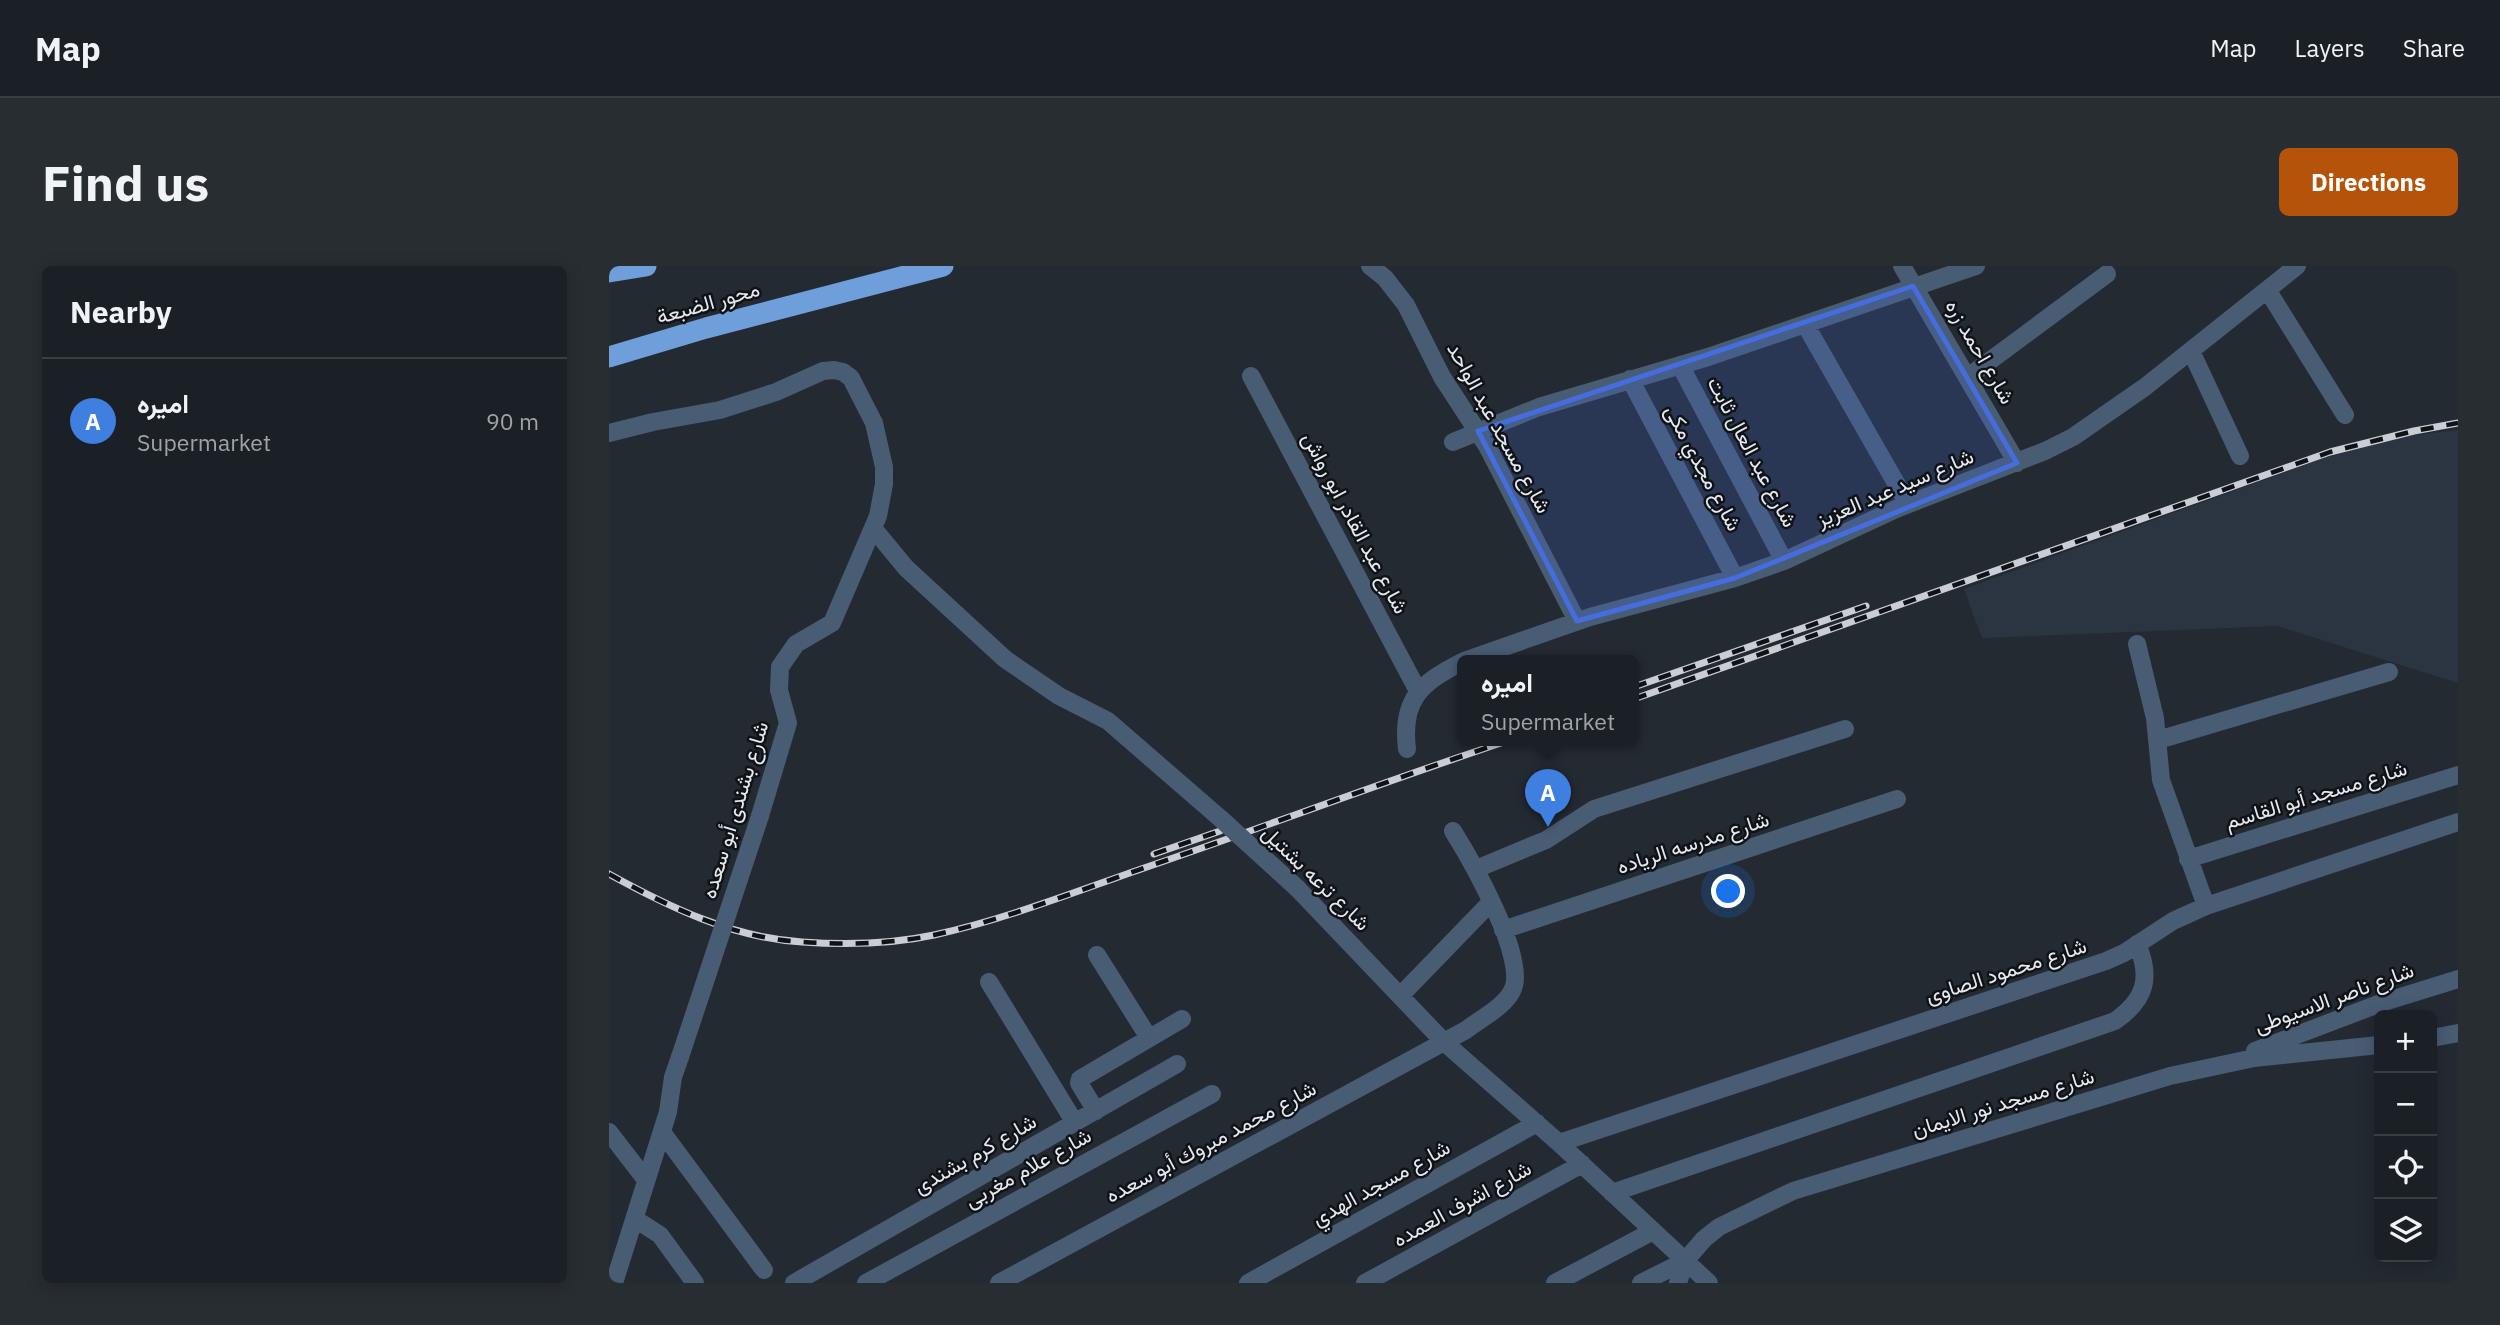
<!DOCTYPE html>
<html lang="en">
<head>
<meta charset="utf-8">
<style>
	:root { --surface:#1b2026; --page:#282d32; --text:#f1f3f6; --muted:#a0a3a7; --line:#393e43; --accent:#b45309 }
	body { margin:0; font-family:"IBM Plex Sans",Vazirmatn,sans-serif; background:var(--page); color:var(--text) }
	.controls { position:absolute; right:21px; bottom:21px; display:grid; overflow:hidden; border-radius:10px; box-shadow:0 4px 18px #0003 }
	.controls button { width:63px; height:63px; display:grid; place-items:center; padding:0; border:0; border-bottom:2px solid var(--line); background:var(--surface); color:var(--text); font:35px sans-serif }
	.you { position:absolute; left:1120px; top:626px; width:24px; height:24px; margin:-18px; border:5px solid #fff; border-radius:50%; background:#1a73e8; box-shadow:0 0 0 10px #1a73e833 }
	.badge { display:grid; place-items:center; width:46px; height:46px; border-radius:50%; background:var(--accent); color:#fff; font-size:23px; font-weight:700 }
	.pin { position:absolute; translate:-50% -58px; filter:drop-shadow(0 2px 4px #0008) }
	.pin::after { content:''; position:absolute; top:37px; width:24px; height:21px; background:inherit; clip-path:polygon(0 0,100% 0,50% 100%) }
	.popup { position:absolute; left:848px; top:389px; width:182px; height:91px; box-sizing:border-box; display:grid; place-content:center; border-radius:10px; background:var(--surface); filter:drop-shadow(0 2px 5px #0005); font-size:23px; white-space:nowrap; color:var(--muted) }
	.popup b { font-size:26px; color:var(--text) }
	.popup::after { content:''; position:absolute; left:50%; top:100%; margin-left:-14px; border:14px solid transparent; border-top-color:var(--surface) }
	.list { margin:0; padding:0; list-style:none }
	h2 { display:flex; justify-content:space-between; align-items:center; height:91px; margin:0; padding:0 28px; font-size:30px }
	h2 small { font-size:23px; font-weight:400; color:var(--muted) }
	.list li { display:grid; grid-template-columns:46px 1fr auto; gap:21px; align-items:center; box-sizing:border-box; height:126px; padding:0 28px; border-top:2px solid var(--line) }
	.list b { display:block; font-size:26px; white-space:nowrap }
	.list p { margin:0; font-size:23px; white-space:nowrap; color:var(--muted) }
	.list em { font-size:23px; font-style:normal; color:var(--muted) }
	.icon { flex:none; width:38px; height:38px; fill:none; stroke:currentColor; stroke-width:2; stroke-linecap:round; stroke-linejoin:round }
	.map { position:relative; flex:none; width:1849px; height:1017px; overflow:hidden; border-radius:10px }
	header { display:flex; align-items:center; gap:42px; box-sizing:border-box; height:98px; padding:0 35px; background:var(--surface); border-bottom:2px solid var(--line) }
	header strong { font-size:33px }
	nav { display:flex; gap:38px; margin-inline-start:auto; font-size:24px }
	.intro { display:flex; align-items:center; justify-content:space-between; box-sizing:border-box; height:168px; padding:0 42px }
	h1 { margin:0; font-size:49px }
	.button { padding:18px 32px; border-radius:10px; background:var(--accent); color:#fff; font-size:24px; font-weight:700 }
	main { display:flex; gap:42px; padding:0 42px }
	aside { flex:1; background:var(--surface); border-radius:10px; box-shadow:0 4px 18px #0003 }
	.map>svg:first-child { display:block }
	.built { fill:#2b3541 }
	.lines { fill:none; stroke-linecap:round; stroke-linejoin:round }
	.minor { stroke:#485c74; stroke-width:18 }
	.motorway { stroke:#6f9fdb; stroke-width:21 }
	.rail-casing { stroke:#caced4; stroke-width:7 }
	.rail { stroke:#0f1216; stroke-width:4.5; stroke-dasharray:13; stroke-linecap:butt }
	.minor-bridge { stroke:#485c74; stroke-width:18 }
	.marked { fill:#456ddd; fill-opacity:0.2; stroke:#456ddd; stroke-width:5; stroke-linejoin:round }
	.labels { text-anchor:middle; stroke-width:5; stroke-linejoin:round; paint-order:stroke }
	.street-label { font-size:21px; fill:#e6eaf0; stroke:#0f1216 }
</style>
</head>
<body>
<header>
<strong>Map</strong>
<nav><a>Map</a><a>Layers</a><a>Share</a></nav>
</header>
<div class="intro"><h1>Find us</h1><a class="button">Directions</a></div>
<main>
<aside>
<h2>Nearby<small></small></h2>
<ul class="list">
<li><span class="badge" style="background:#3f7fe0">A</span><div><b>اميره</b><p>Supermarket</p></div><em>90 m</em></li>
</ul>
</aside>
<div class="map">
<svg width="1849" height="1017" viewBox="0 0 1849 1017">
	<rect width="100%" height="100%" fill="#242a32"/>
	<path class="built" d="M 1849,164 L 1849,417 L 1668,360 L 1373,372 L 1355,323 L 1718,191 L 1797,170 Z"/>
	<g class="lines">
		<path class="minor" d="M 761,0 L 776,12 L 797,39 L 833,111 L 878,180 L 968,355
			M 1293,0 L 1408,197
			M 1659,25 L 1736,149
			M 1196,58 L 1299,238
			M 1582,85 L 1631,190
			M 1071,99 L 1175,295
			M 642,110 L 809,425
			M 1359,111 L 1498,8
			M 1021,113 L 1126,312
			M 0,167 L 44,156 L 111,144 L 167,126 L 214,105 L 225,104 L 234,106 L 242,112 L 265,157 L 275,201 L 275,218 L 269,250 L 223,357 L 187,378 L 171,401 L 170,424 L 179,457 L 151,550
			M 844,176 L 930,141 L 1099,91 L 1367,0
			M 264,262 L 297,302 L 396,393 L 450,430 L 499,455 L 612,553
			M 1528,378 L 1546,452 L 1552,514 L 1597,640
			M 855,395 L 981,351 L 1126,312 L 1175,295 L 1287,243 L 1436,185 L 1464,171 L 1536,121 L 1688,0
			M 1549,474 L 1780,406
			M 798,483 C 792,433 812,417 853,396
			M 1579,593 L 1849,509
			M 867,603 L 937,574 L 985,543 L 1236,463
			M 688,622 L 835,776 L 950,877 L 1100,1017
			M 894,664 L 1288,533
			M 488,689 L 540,772
			M 380,716 L 466,857
			M 792,729 L 882,636
			M 1823,772 L 1849,767
			M 1646,785 L 1772,737 L 1849,713
			M 487,845 L 470,817 L 471,813 L 573,753
			M 0,866 L 37,914
			M 53,866 L 155,1004
			M 950,877 L 1497,695 L 1515,687 L 1564,655 L 1597,640 L 1849,556
			M 1003,927 L 1506,755 C 1536,734 1543,712 1528,678
			M 26,953 L 51,969 L 86,1017
			M 5,1017 L 59,846 L 64,811 L 71,791
			M 185,1017 L 568,798
			M 257,1017 L 603,828
			M 390,1017 L 857,764 C 871,753 895,741 903,725 C 920,695 862,594 844,565
			M 639,1017 L 928,857
			M 756,1017 L 973,898
			M 946,1017 L 1044,965
			M 1032,1017 L 1076,995
			M 1069,1017 L 1076,995 L 1095,973 L 1110,961 L 1184,925 L 1561,810 L 1645,792 L 1770,779"/>
		<path class="motorway" d="M 0,6 L 37,0
			M 0,91 L 97,62 L 334,0"/>
		<g class="rail-casing">
			<path id="rail" d="M 1025,421 L 1257,340
				M 1025,433 L 1721,186 L 1805,165 L 1849,157
				M 545,588 L 611,565
				M 0,608 C 60,641 124,672 193,676 C 236,679 283,678 325,669 C 398,653 468,625 538,601 C 658,560 777,515 898,475"/>
		</g>
		<use href="#rail" class="rail"/>
		<path class="minor-bridge" d="M 612,553 L 688,622
			M 71,791 L 151,550"/>
	</g>
	<path class="marked" d="M 1304,20 L 1408,197 L 1126,312 L 968,355 L 869,165 Z"/>
	<g class="labels">
		<g class="street-label">
			<text transform="translate(99 37) rotate(-16)" y="7">محور الضبعة</text>
			<text transform="translate(1371 86) rotate(60)" y="7">شارع احمد زره</text>
			<text transform="translate(890 162) rotate(61)" y="7">شارع مسجد عبد الواحد</text>
			<text transform="translate(1143 186) rotate(62)" y="7">شارع عبد العال ثابت</text>
			<text transform="translate(1094 202) rotate(62)" y="7">شارع مجدي مكى</text>
			<text transform="translate(1286 222) rotate(-23)" y="7">شارع سيد عبد العزيز</text>
			<text transform="translate(746 257) rotate(62)" y="7">شارع عبد القادر ابو رواش</text>
			<text transform="translate(1707 529) rotate(-17)" y="7">شارع مسجد أبو القاسم</text>
			<text transform="translate(126 544) rotate(-73)" y="7">شارع بشندى أبو سعده</text>
			<text transform="translate(1084 577) rotate(-18)" y="7">شارع مدرسه الرياده</text>
			<text transform="translate(707 612) rotate(44)" y="7">شارع ترعه بشتيل</text>
			<text transform="translate(1397 705) rotate(-18)" y="7">شارع محمود الصاوى</text>
			<text transform="translate(1725 732) rotate(-20)" y="7">شارع ناصر الاسيوطى</text>
			<text transform="translate(1394 837) rotate(-17)" y="7">شارع مسجد نور الايمان</text>
			<text transform="translate(602 876) rotate(-28)" y="7">شارع محمد مبروك أبو سعده</text>
			<text transform="translate(366 888) rotate(-30)" y="7">شارع كرم بشندى</text>
			<text transform="translate(419 902) rotate(-29)" y="7">شارع علام مغربى</text>
			<text transform="translate(772 917) rotate(-29)" y="7">شارع مسجد الهدي</text>
			<text transform="translate(853 938) rotate(-29)" y="7">شارع اشرف العمده</text>
		</g>
	</g>
</svg>
<div class="controls">
<button>+</button>
<button>−</button>
<button><svg class="icon" aria-label="locate" viewBox="0 0 24 24"><circle cx="12" cy="12" r="6"/><path d="M12 2v4M12 18v4M2 12h4M18 12h4"/></svg></button>
<button><svg class="icon" aria-label="layers" viewBox="0 0 24 24"><path d="M12 4l9 5-9 5-9-5zM3 14l9 5 9-5"/></svg></button>
</div>
<div class="you"></div>
<div class="pin badge" style="left:939px;top:561px;background:#3f7fe0">A</div>
<div class="popup"><b>اميره</b>Supermarket</div>
</div>
</main>
</body>
</html>
